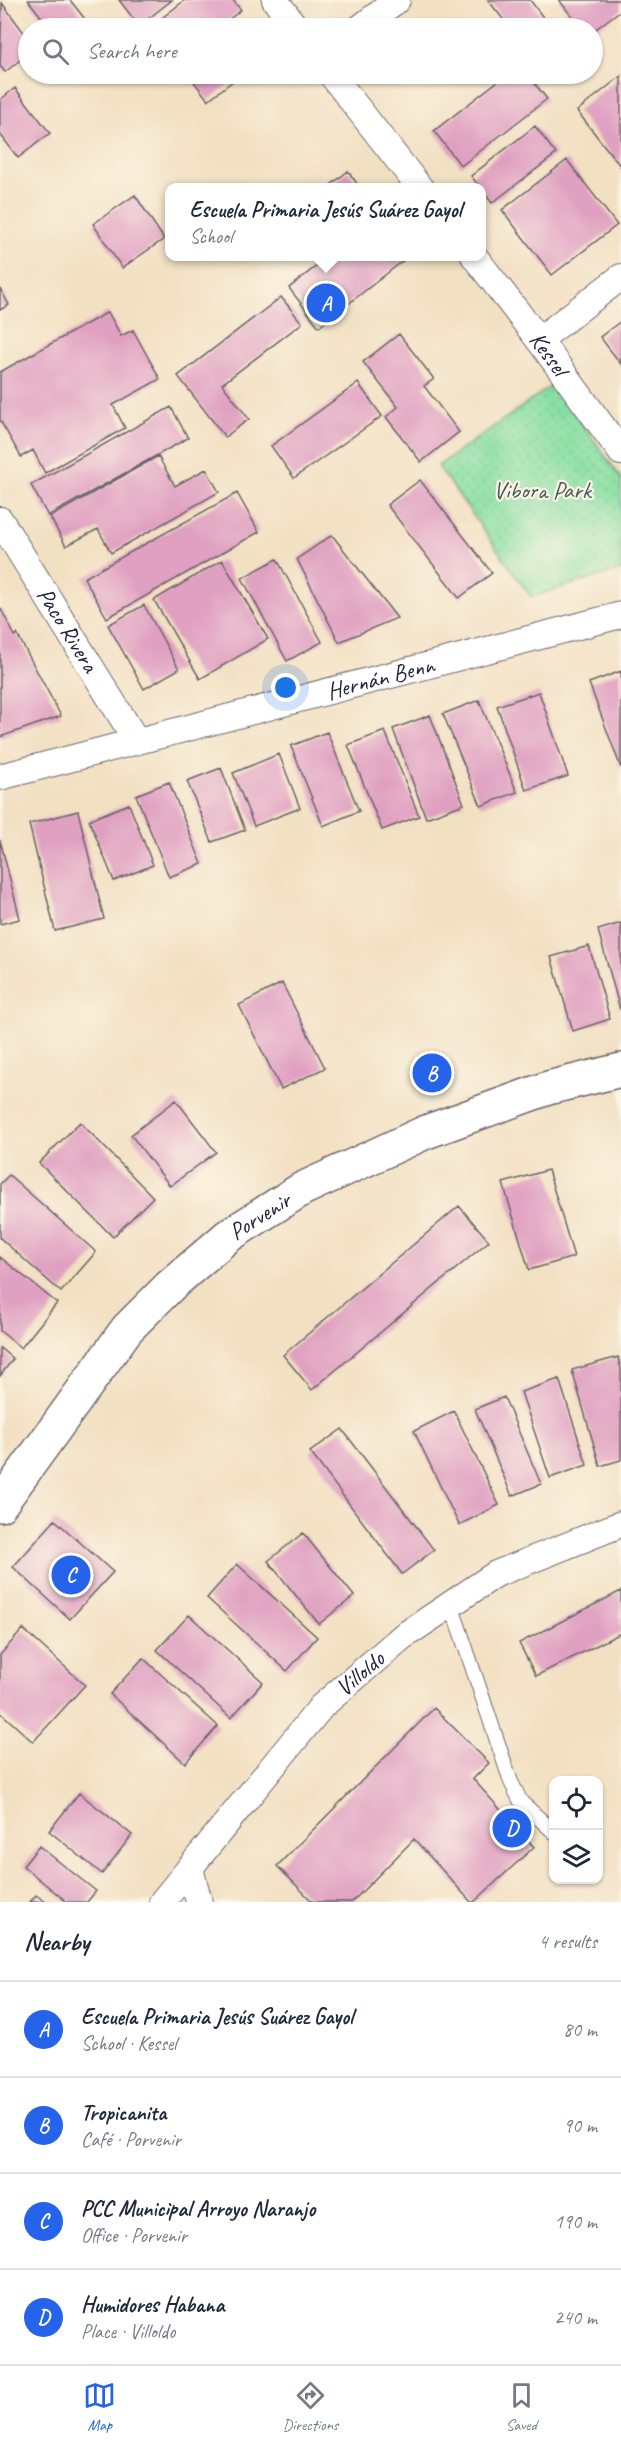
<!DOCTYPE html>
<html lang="en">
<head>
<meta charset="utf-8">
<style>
	:root { --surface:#fff; --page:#f6f6f7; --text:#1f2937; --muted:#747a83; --line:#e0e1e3; --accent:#2563eb }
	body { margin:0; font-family:Caveat,sans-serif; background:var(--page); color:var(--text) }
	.controls { position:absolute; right:18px; bottom:18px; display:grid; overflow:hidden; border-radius:12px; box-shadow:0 2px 4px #0004 }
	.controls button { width:54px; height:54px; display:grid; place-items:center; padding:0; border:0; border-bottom:2px solid var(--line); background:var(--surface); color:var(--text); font:30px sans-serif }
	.you { position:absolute; left:286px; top:688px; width:21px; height:21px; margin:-15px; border:4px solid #fff; border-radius:50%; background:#1a73e8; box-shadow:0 0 0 9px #1a73e833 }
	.badge { display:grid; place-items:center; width:39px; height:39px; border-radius:50%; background:var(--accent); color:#fff; font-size:20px; font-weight:700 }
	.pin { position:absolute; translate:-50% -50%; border:3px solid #fff; box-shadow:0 2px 6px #0006 }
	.popup { position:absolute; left:165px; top:183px; width:321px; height:78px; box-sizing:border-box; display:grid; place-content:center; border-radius:12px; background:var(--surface); filter:drop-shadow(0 2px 4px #0005); font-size:20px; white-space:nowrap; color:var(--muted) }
	.popup b { font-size:22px; color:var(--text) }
	.popup::after { content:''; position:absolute; left:50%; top:100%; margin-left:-12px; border:12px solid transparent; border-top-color:var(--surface) }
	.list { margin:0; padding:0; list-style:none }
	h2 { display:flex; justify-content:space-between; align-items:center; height:78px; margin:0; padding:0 24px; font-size:26px }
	h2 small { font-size:20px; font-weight:400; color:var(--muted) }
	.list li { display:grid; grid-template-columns:39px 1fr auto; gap:18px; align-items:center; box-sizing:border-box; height:96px; padding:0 24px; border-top:2px solid var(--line) }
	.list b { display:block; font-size:22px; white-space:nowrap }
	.list p { margin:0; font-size:20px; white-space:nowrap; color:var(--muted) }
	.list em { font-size:20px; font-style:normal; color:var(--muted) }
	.icon { flex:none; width:33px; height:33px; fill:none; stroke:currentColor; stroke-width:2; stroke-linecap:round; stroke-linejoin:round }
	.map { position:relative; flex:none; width:621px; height:1902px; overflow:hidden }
	.search { position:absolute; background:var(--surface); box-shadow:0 2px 4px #0004; left:18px; right:18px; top:18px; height:66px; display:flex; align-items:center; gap:15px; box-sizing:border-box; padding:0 21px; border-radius:33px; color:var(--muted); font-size:22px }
	.sheet { height:462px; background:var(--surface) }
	nav { display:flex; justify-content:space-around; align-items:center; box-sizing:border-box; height:84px; border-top:2px solid var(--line); background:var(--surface); font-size:16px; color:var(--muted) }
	nav a { display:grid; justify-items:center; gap:3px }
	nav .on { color:var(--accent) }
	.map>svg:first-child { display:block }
	.grass { fill:url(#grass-dots); stroke:#55806f; stroke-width:1.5 }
	.building { fill:#e0a0c1 }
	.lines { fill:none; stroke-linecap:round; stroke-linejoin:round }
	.lane-casing { stroke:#6b646a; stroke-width:16 }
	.street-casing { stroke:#6b646a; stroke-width:28 }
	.primary-casing { stroke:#6b646a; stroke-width:36 }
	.lane { stroke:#fff; stroke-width:14 }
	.street { stroke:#fff; stroke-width:26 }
	.primary { stroke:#fff; stroke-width:33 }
	.labels { text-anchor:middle; stroke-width:4.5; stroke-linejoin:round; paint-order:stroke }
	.street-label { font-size:24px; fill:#22223b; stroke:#fcf5e5 }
	.park-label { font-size:24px; fill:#415b5a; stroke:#fcf5e5 }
</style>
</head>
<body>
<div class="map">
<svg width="621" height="1902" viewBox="0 0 621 1902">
	<defs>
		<pattern id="grass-dots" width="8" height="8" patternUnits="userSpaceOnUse" patternTransform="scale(1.5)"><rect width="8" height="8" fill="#88dfa3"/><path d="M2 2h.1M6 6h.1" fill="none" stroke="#75bf8d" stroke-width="1.8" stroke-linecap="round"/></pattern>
	</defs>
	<rect width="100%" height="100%" fill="#fcf5e5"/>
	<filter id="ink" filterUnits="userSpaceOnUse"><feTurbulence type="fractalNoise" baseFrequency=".0167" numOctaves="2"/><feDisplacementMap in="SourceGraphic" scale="12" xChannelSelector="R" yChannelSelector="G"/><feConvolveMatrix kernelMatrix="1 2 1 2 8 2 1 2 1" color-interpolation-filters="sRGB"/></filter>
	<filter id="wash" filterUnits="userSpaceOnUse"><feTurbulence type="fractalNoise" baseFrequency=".008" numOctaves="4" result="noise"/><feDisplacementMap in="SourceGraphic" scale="24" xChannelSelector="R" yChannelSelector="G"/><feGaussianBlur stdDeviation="1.35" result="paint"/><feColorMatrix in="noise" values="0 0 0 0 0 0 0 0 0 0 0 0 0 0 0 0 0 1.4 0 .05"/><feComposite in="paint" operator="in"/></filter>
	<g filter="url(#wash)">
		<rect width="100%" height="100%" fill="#f2e0c2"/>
		<path class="grass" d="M 554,384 L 621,478 L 621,570 L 531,597 L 438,466 Z"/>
		<g id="blocks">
			<path class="building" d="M 28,0 L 70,0 L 92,28 L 50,28 Z
				M 119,0 L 172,0 L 139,26 Z
				M 185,0 L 233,0 L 241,10 L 218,28 L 149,28 Z
				M 488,0 L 530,0 L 551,28 L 510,28 Z
				M 559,0 L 621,0 L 621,10 L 592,32 L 592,28 L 581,28 Z
				M 2,3 L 28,38 L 28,54 L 5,72 L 0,66 Z
				M 251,18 L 260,28 L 237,28 Z
				M 188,74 L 242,74 L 208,100 Z
				M 507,74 L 527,74 L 547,99 L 461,166 L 434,131 Z
				M 621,76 L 621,167 L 577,111 Z
				M 15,88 L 50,133 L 18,158 L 0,134 L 0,100 Z
				M 535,126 L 556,154 L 492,203 L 471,176 Z
				M 567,160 L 617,225 L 552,275 L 502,210 Z
				M 348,171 L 360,188 L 327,188 Z
				M 135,195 L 164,239 L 122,268 L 93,224 Z
				M 329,256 L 409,256 L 319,327 L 289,288 Z
				M 0,288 L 9,305 L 0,310 Z
				M 281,297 L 302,323 L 222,384 L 249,419 L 225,437 L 178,376 Z
				M 108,312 L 121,336 L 133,330 L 160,379 L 113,405 L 125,428 L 45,473 L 33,450 L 21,457 L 0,420 L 0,372 Z
				M 621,321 L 621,364 L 600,337 Z
				M 399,334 L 434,379 L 424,386 L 459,432 L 421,462 L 386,417 L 398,407 L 363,362 Z
				M 358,383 L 382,416 L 294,478 L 271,446 Z
				M 171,407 L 188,438 L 48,516 L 31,485 Z
				M 158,456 L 175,486 L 206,469 L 219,492 L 111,553 L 98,529 L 66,546 L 50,517 Z
				M 420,480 L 492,573 L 459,598 L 387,505 Z
				M 237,493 L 259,532 L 107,618 L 84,578 Z
				M 332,535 L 397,618 L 339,642 L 297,559 Z
				M 277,559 L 322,642 L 287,661 L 242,578 Z
				M 222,560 L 268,639 L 200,679 L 154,600 Z
				M 144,605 L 179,669 L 144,689 L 108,625 Z
				M 0,607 L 15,636 L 17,634 L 61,716 L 0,737 Z
				M 621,671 L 621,768 L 589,683 Z
				M 539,692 L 568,776 L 526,790 L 497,706 Z
				M 479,700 L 517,792 L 481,806 L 443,714 Z
				M 430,715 L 464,804 L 426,818 L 393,729 Z
				M 385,731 L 419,816 L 382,830 L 348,745 Z
				M 327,732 L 359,811 L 323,826 L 291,746 Z
				M 279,754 L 300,808 L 254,826 L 233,773 Z
				M 221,768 L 245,830 L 212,842 L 187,781 Z
				M 169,782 L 202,864 L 169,877 L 136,795 Z
				M 129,804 L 153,865 L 114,881 L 89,820 Z
				M 78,811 L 104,919 L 55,931 L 29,824 Z
				M 0,840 L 20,919 L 0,924 Z
				M 621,923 L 621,1009 L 620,1009 L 598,930 Z
				M 589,946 L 610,1019 L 573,1031 L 551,957 Z
				M 282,983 L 325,1068 L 281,1089 L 239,1005 Z
				M 176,1100 L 216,1152 L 170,1186 L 131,1135 Z
				M 80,1122 L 153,1197 L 113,1237 L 39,1163 Z
				M 548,1170 L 574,1257 L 529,1270 L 503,1183 Z
				M 9,1175 L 96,1252 L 61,1292 L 0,1238 L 0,1184 Z
				M 459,1206 L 489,1241 L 312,1390 L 283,1355 Z
				M 0,1257 L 57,1303 L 21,1348 L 0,1331 Z
				M 0,1348 L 13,1359 L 0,1376 Z
				M 618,1357 L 621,1369 L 621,1460 L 600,1466 L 572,1370 Z
				M 559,1379 L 587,1465 L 550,1478 L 521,1392 Z
				M 504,1397 L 541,1484 L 512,1496 L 475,1409 Z
				M 454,1411 L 499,1505 L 459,1525 L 414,1431 Z
				M 342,1429 L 434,1550 L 402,1574 L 310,1452 Z
				M 55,1520 L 113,1572 L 70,1619 L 13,1567 Z
				M 303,1533 L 354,1596 L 319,1624 L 268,1561 Z
				M 237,1564 L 317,1637 L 287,1671 L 207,1598 Z
				M 621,1591 L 621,1633 L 536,1676 L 519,1643 Z
				M 189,1615 L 263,1682 L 231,1718 L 157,1650 Z
				M 23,1629 L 85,1685 L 33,1742 L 0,1712 L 0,1655 Z
				M 143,1658 L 218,1726 L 185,1763 L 110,1694 Z
				M 434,1708 L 489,1763 L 473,1779 L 534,1847 L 474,1902 L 471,1902 L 414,1839 L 352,1902 L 313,1902 L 277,1866 Z
				M 79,1793 L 132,1835 L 102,1874 L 49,1831 Z
				M 39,1846 L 96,1891 L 87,1902 L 67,1902 L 23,1866 Z
				M 36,1895 L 46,1902 L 30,1902 Z"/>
		</g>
	</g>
	<g filter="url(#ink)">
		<use href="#blocks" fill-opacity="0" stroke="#6b646a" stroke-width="1.5"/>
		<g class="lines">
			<g class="lane-casing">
				<path id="lane" d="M 451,1604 L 511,1782 L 521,1802 L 554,1832"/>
			</g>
			<g class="street-casing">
				<g id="street">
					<path d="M 275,0 L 296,28"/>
					<path d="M 360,28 L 397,0"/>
					<path d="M 331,74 L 420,188"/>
					<path id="s1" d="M 474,256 L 539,340 L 621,452"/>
					<path d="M 539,340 L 621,277"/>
					<path id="s2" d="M 0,520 L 136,740"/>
					<path id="s3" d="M 0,777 L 621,615"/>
					<path d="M 190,1868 L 199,1902"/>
					<path id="s4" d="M 162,1902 L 322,1706 L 402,1637 L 496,1574 L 621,1524"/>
				</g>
			</g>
			<g class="primary-casing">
				<g id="primary">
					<path id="s5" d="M 0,1505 L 127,1329 L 170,1286 L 228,1236 L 302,1189 L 426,1132 L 548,1088 L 621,1070"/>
				</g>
			</g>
			<use href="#lane" class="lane"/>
			<use href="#street" class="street"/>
			<use href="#primary" class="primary"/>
		</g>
	</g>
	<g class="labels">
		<g class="street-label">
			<text dy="8" stroke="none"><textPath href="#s1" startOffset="123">Kessel</textPath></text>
			<text dy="8" stroke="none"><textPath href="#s2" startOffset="129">Paco Rivera</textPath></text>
			<text dy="8" stroke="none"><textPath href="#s3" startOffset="393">Hernán Benn</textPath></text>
			<text dy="8" stroke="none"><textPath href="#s5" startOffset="392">Porvenir</textPath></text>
			<text dy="8" stroke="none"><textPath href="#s4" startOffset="303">Villoldo</textPath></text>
		</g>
		<g class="park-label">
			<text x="542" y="498">Vibora Park</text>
		</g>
	</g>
</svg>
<div class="controls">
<button><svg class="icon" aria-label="locate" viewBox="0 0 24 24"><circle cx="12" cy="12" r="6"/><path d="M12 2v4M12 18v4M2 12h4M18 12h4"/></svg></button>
<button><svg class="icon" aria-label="layers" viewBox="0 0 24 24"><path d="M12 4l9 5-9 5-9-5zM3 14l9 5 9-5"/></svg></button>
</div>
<div class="you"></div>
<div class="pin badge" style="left:326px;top:303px">A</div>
<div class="popup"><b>Escuela Primaria Jesús Suárez Gayol</b>School</div>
<div class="pin badge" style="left:432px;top:1073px">B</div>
<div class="pin badge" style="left:71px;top:1575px">C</div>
<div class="pin badge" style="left:512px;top:1828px">D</div>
<div class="search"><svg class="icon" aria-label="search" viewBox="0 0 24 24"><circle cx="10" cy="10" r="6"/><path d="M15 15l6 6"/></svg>Search here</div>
</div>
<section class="sheet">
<h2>Nearby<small>4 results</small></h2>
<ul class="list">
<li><span class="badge">A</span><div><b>Escuela Primaria Jesús Suárez Gayol</b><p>School · Kessel</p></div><em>80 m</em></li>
<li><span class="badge">B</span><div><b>Tropicanita</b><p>Café · Porvenir</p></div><em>90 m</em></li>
<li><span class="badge">C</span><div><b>PCC Municipal Arroyo Naranjo</b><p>Office · Porvenir</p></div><em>190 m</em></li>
<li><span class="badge">D</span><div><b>Humidores Habana</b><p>Place · Villoldo</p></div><em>240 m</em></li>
</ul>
</section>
<nav>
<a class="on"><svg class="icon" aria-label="map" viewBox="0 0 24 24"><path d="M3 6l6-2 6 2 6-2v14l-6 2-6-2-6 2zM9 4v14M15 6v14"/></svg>Map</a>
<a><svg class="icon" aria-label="directions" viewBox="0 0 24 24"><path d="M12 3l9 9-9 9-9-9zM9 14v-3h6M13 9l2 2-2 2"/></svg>Directions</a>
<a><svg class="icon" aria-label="saved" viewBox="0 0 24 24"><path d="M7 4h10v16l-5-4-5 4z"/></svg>Saved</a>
</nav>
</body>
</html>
